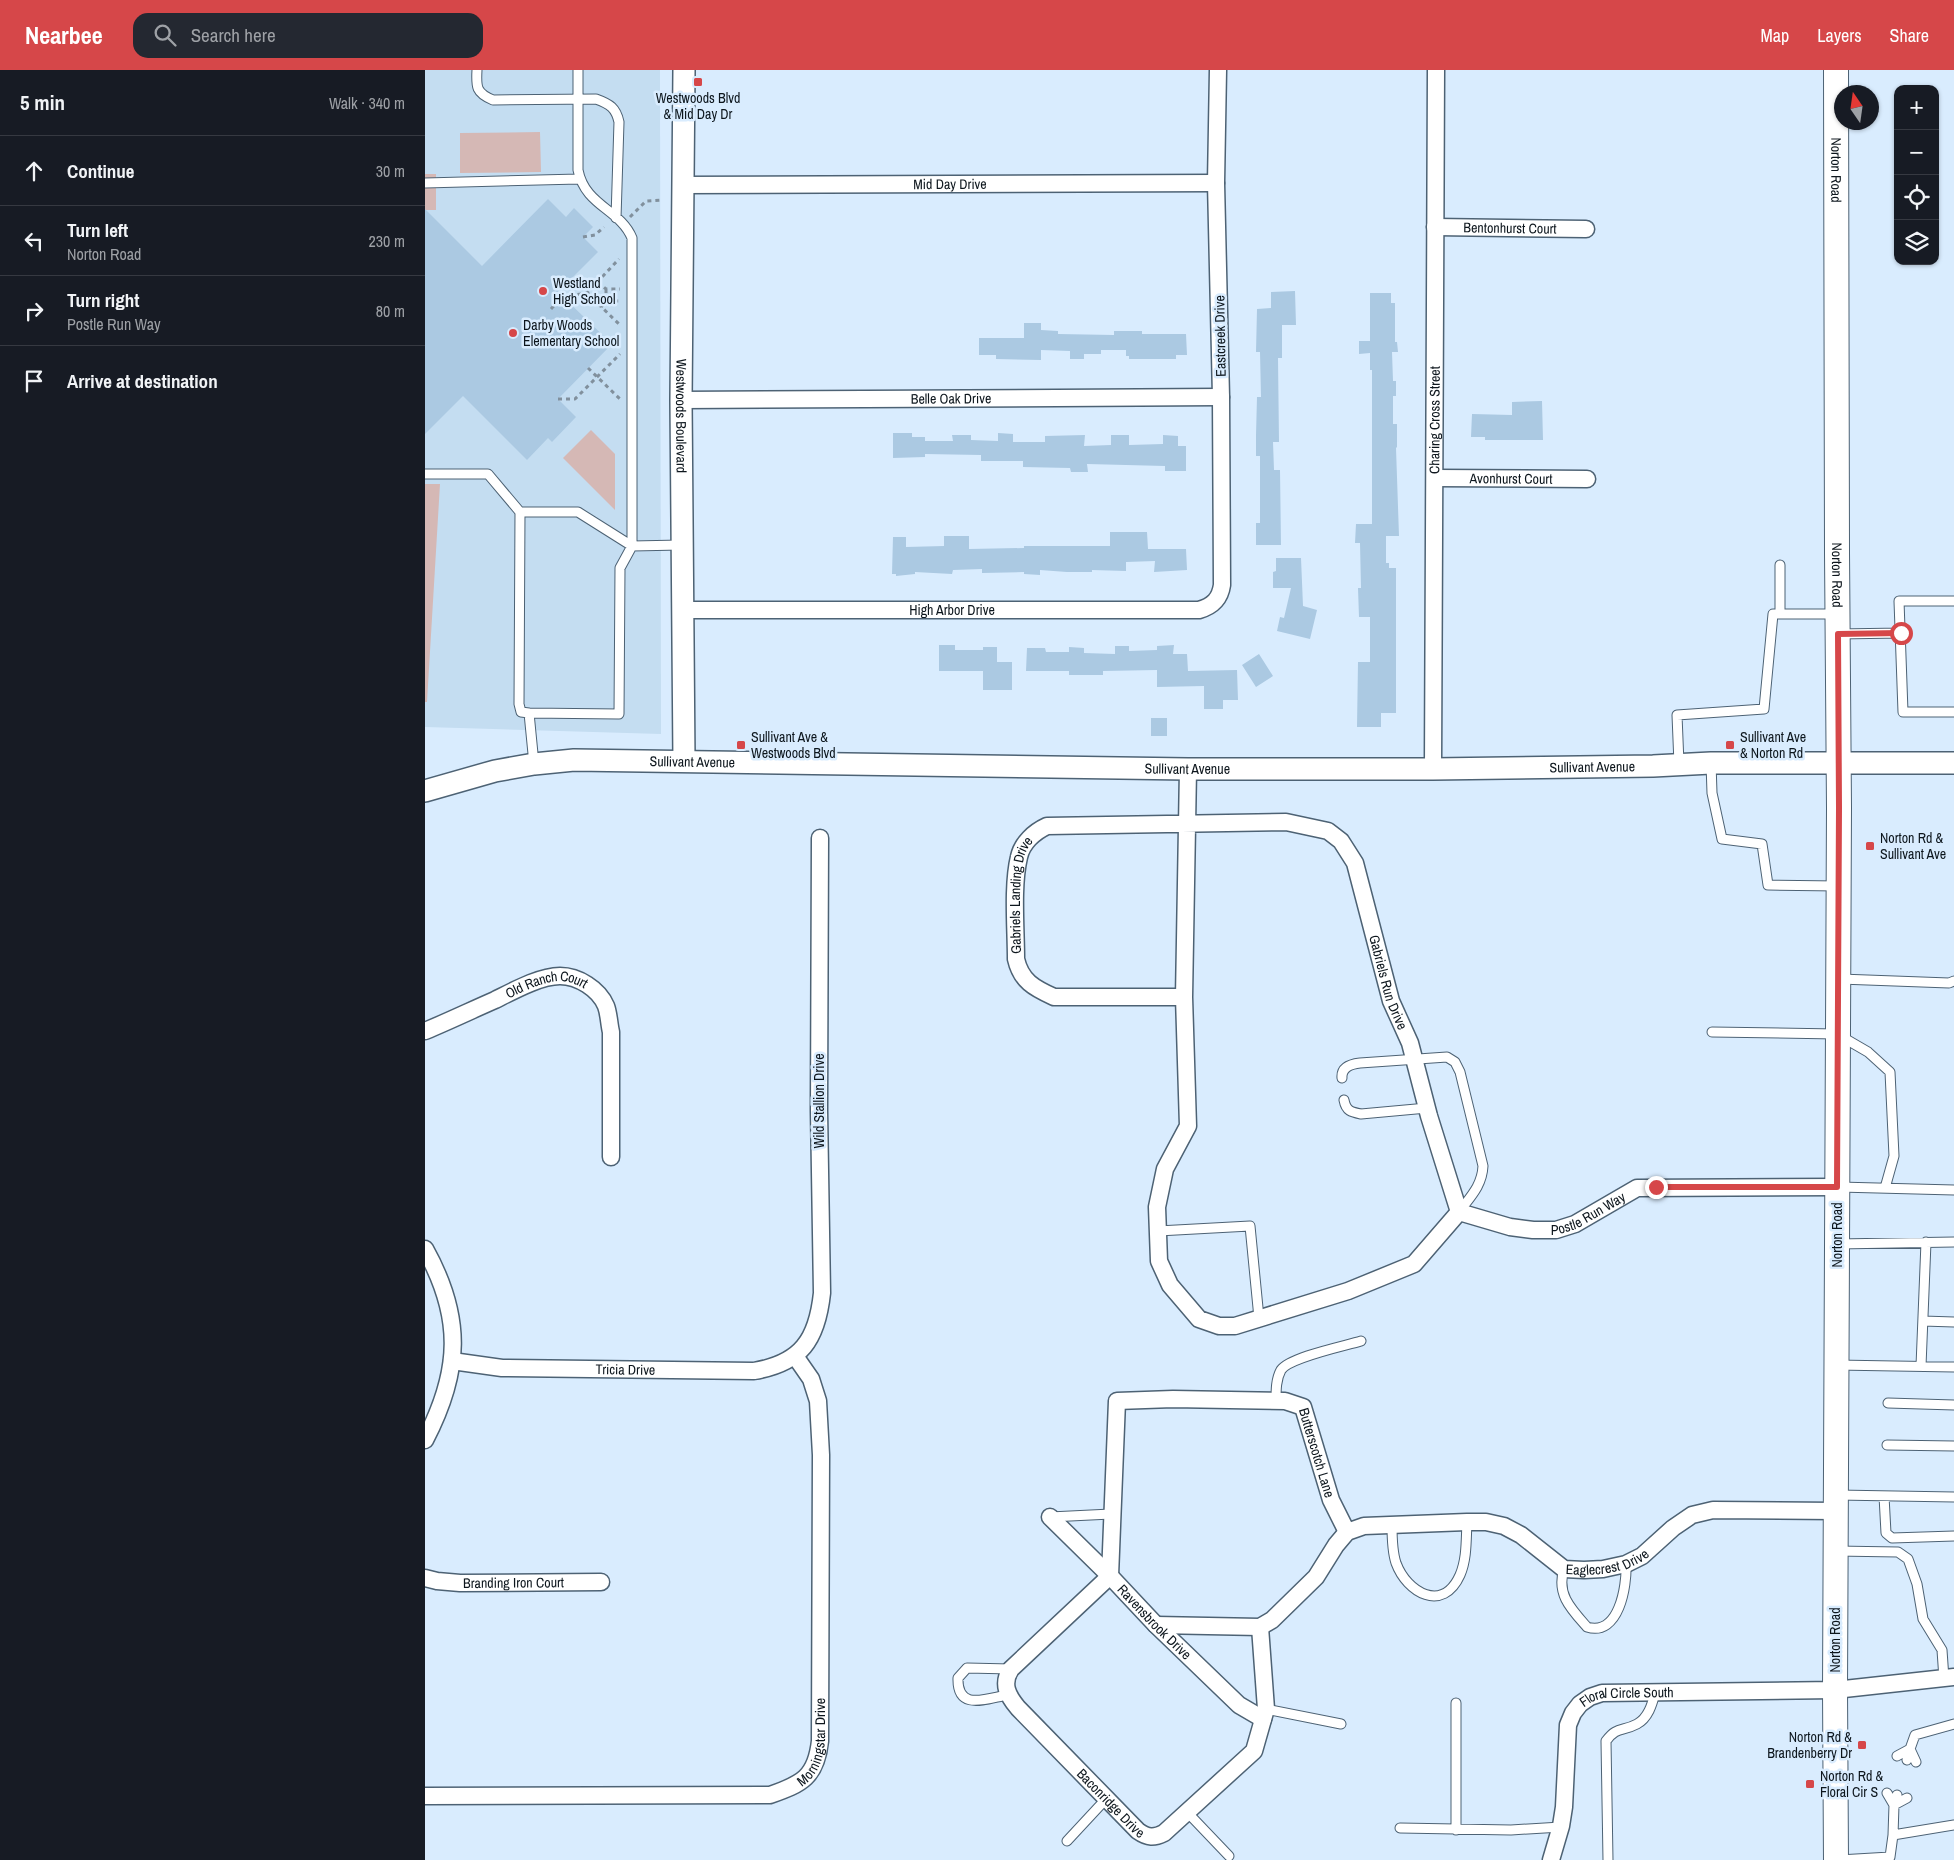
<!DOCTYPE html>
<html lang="en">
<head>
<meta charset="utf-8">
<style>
	:root { --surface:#171b24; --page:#242831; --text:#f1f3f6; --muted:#9ea1a6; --line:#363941; --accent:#d64749 }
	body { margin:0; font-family:"Archivo Narrow",sans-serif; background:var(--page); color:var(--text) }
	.controls { position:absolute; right:15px; top:15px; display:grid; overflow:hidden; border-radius:10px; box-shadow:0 1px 4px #0004 }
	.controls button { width:45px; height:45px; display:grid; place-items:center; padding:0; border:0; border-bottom:1px solid var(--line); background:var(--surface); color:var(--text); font:25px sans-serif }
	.compass { position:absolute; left:1409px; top:15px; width:45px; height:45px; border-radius:50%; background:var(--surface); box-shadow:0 1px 4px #0004; rotate:347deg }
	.stop { position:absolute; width:15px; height:15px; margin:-11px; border:4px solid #d64749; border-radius:50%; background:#fff }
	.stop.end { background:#d64749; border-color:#fff; box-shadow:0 1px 5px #0008 }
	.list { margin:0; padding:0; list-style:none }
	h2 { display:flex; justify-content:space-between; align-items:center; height:65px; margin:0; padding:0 20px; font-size:21px }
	h2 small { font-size:16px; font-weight:400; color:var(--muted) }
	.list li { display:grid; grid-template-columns:32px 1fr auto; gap:15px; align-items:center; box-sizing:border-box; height:70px; padding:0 20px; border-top:1px solid var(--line) }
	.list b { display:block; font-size:19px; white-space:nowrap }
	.list p { margin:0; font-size:16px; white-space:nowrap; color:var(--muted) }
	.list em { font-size:16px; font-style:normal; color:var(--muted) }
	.icon { flex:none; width:28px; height:28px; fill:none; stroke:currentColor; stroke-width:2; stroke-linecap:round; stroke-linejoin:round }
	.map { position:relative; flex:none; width:1529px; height:1790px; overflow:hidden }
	header { display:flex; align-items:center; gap:30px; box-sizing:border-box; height:70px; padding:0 25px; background:var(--accent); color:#fff }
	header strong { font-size:24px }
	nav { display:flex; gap:28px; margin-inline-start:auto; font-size:18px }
	.search { width:350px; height:45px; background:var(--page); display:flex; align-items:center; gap:12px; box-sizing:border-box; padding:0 18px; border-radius:15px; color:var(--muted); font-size:19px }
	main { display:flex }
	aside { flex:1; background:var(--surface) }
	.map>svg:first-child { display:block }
	.built { fill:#c4ddf1 }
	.green { fill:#d5b8b5 }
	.building { fill:#abc9e2 }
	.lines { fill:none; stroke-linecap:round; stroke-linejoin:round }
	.service-casing { stroke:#4d6274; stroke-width:11 }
	.minor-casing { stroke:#4d6274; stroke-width:19 }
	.tertiary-casing { stroke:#4d6274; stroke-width:24 }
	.secondary-casing { stroke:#4d6274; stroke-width:26 }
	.path { stroke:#81909d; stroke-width:3; stroke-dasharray:4 4; stroke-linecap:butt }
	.service { stroke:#fff; stroke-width:9 }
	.minor { stroke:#fff; stroke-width:16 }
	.tertiary { stroke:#fff; stroke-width:21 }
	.secondary { stroke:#fff; stroke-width:24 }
	.route { stroke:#d64749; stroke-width:6 }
	.poi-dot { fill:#d64749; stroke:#d9ecfe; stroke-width:2 }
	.labels { text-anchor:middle; stroke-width:5; stroke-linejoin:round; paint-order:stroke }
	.poi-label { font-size:14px; fill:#0d161d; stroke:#d9ecfe; text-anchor:start }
	.street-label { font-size:14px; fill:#0d161d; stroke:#d9ecfe }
</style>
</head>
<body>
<header>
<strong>Nearbee</strong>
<div class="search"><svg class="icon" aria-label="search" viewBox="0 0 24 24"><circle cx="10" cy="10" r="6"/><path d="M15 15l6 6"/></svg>Search here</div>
<nav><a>Map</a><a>Layers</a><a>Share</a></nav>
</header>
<main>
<aside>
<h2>5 min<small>Walk · 340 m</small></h2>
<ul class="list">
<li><svg class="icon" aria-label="ahead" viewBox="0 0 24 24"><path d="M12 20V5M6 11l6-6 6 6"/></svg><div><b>Continue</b></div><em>30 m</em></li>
<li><svg class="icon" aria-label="left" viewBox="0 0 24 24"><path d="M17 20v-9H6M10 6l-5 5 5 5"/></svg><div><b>Turn left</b><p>Norton Road</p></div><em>230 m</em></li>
<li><svg class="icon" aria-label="right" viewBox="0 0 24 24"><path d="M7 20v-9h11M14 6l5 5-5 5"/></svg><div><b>Turn right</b><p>Postle Run Way</p></div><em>80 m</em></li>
<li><svg class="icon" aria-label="arrive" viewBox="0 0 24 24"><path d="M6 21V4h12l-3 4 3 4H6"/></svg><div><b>Arrive at destination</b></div></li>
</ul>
</aside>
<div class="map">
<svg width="1529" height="1790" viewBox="0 0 1529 1790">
	<rect width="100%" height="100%" fill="#d9ecfe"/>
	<path class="built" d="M 0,0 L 235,0 L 236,664 L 0,657 Z"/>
	<path class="green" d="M 115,62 L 116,102 L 35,103 L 35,63 Z
		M 0,104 L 11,104 L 11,140 L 0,140 Z
		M 166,360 L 190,384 L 190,440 L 138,388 Z
		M 0,414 L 15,414 L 2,632 L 0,632 Z"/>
	<path class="building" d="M 123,129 L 141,147 L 149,138 L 168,157 L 158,167 L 173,182 L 133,222 L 187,274 L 133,329 L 151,347 L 127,372 L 123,368 L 102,390 L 38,326 L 0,364 L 0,139 L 57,196 Z
		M 870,221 L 871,255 L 857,255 L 857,288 L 853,288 L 854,372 L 848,372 L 849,400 L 855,400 L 856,475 L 831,475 L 831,453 L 835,453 L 835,386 L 831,386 L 831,365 L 832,327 L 836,327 L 835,282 L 831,282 L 832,239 L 846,238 L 846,222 Z
		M 945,223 L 966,223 L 966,233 L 970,233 L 970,272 L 972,272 L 973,282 L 967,282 L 968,311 L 971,311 L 971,326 L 968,326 L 968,354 L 972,354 L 972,377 L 971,378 L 974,466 L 961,466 L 961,493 L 964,493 L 964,498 L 971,498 L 971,643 L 956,643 L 956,657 L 932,657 L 933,592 L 945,592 L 945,547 L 934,547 L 933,518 L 936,518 L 935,473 L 930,473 L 931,454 L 947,454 L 947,300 L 945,300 L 945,283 L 934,284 L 934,271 L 945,271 Z
		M 599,253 L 616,253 L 616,260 L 633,261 L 633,264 L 689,265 L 689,261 L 717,261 L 717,264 L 761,264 L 762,285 L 751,285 L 751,289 L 704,289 L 704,286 L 701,286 L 701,280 L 676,280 L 676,284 L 659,284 L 659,289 L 645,289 L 645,281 L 616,280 L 616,290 L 571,289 L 571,285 L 554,285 L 554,268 L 599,268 Z
		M 1117,331 L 1118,370 L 1060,370 L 1060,367 L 1046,367 L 1047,344 L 1087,345 L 1087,332 Z
		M 468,363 L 487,363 L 487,367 L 500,367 L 500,371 L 528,371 L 527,365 L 546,365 L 546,370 L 573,371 L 573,363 L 588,364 L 588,372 L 620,372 L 620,366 L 660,365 L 659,376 L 686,375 L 686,365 L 704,365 L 704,375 L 738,374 L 738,365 L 753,366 L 753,376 L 761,376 L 761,401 L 740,401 L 740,396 L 662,394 L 663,402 L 646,402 L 645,398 L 598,397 L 598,391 L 556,391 L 556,385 L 500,384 L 500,387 L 468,388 Z
		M 685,462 L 722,462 L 723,479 L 761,479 L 762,500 L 729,502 L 730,491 L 701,492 L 701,501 L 667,500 L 667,502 L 642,502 L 615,500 L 615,505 L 599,504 L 599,502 L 557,503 L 557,499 L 528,500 L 527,504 L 490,502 L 490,504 L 471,506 L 471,504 L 467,504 L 468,467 L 481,467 L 481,477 L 519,476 L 519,466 L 544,466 L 544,479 L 599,478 L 599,476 L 685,476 Z
		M 851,488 L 876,488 L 878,536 L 892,540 L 885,569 L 852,561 L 855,547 L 859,548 L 866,518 L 848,518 L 848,502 L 851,501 Z
		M 514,575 L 530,575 L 530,580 L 558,580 L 558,577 L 572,577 L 572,592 L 587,592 L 587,620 L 558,620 L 558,601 L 514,601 Z
		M 749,575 L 748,584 L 762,584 L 763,601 L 812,600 L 813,630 L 798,630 L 798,639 L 779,639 L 779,616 L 732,617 L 732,600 L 678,601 L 678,605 L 644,605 L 644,601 L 601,601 L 602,578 L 620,578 L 621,582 L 644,582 L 644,577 L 659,578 L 659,583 L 690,584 L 690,576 L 704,576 L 704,581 L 732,580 L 732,576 Z
		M 834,584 L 848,606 L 831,617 L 817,595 Z
		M 726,648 L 742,648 L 742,666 L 726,666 Z"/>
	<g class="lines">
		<g class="service-casing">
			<path id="service" d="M 52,0 C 51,17 51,23 68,30 L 171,29 C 185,34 191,38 194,52 L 191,148
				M 0,113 L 154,109
				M 0,404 L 63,404 L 95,442
				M 1529,531 L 1474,531 L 1478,642 L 1529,642
				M 1355,544 L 1355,495
				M 1413,564 L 1476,563
				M 104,643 L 96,642 L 94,634 L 95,442 L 153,442 L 207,476 L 256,475
				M 1286,693 L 1287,723 L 1297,769 L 1337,774 L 1343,815 L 1413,816
				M 109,694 L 104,643 L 194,644 L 195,498 L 207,476 L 207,168 C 195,139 160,136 153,100 L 153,0
				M 1254,694 L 1252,645 L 1339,639 L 1348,544 L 1411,544
				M 1415,909 L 1524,913 L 1529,911
				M 1287,962 L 1412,964 L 1443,982 L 1465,1002 L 1469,1086 L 1460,1118
				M 917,1008 C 916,997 926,994 935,993 L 1022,987 L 1030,992 L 1035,1002 L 1058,1096 C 1057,1116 1045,1127 1034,1142
				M 919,1030 C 921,1041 926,1042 936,1044 L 1002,1038
				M 1414,1117 L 1529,1120
				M 733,1161 L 825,1156 L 834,1248
				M 1412,1174 L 1529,1172
				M 1498,1251 L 1529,1252
				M 1411,1295 L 1529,1297
				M 1496,1296 L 1501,1172
				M 851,1331 C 851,1320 851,1309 856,1300 C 865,1287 920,1276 936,1271
				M 1463,1333 L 1529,1335
				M 1462,1375 L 1529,1376
				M 1412,1425 L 1529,1427
				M 1459,1426 L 1461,1463 L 1467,1468 L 1529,1466
				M 625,1447 L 686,1444
				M 967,1455 C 967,1467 967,1481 971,1493 C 982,1523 1018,1543 1035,1505 C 1042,1489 1041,1470 1042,1452
				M 1411,1481 L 1473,1482 L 1483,1489 L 1492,1514 L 1498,1549 L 1517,1580 L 1519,1609
				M 1139,1499 C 1131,1524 1146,1539 1162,1557 C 1194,1567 1202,1516 1201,1494
				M 582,1625 C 560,1629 532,1641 533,1608 L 542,1598 L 586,1599
				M 1031,1633 L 1031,1760
				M 841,1639 L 916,1654
				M 1472,1686 L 1485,1679 L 1490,1665 L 1529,1654
				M 1482,1690 L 1485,1679 L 1491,1692
				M 1462,1723 L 1469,1735 L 1468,1765
				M 1472,1725 L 1469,1735 L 1482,1728
				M 762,1742 L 804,1786
				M 975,1758 L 1086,1760 L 1136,1757
				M 642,1771 L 681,1729
				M 1183,1790 L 1181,1671 C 1192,1656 1197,1662 1212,1654 C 1223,1648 1227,1635 1230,1623
				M 1414,1790 L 1465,1787 L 1468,1765 L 1529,1755"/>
		</g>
		<g class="minor-casing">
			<g id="minor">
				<path id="s1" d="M 257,115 L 791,113"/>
				<path id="s2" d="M 1010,157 L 1161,159"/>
				<path id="s3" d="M 256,330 L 796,327"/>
				<path id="s4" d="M 1010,408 L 1162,409"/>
				<path id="s5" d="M 259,540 L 774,540 C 788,536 795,529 797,515 L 796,327 L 791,113 L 793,0"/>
				<path id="s6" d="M 1008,699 L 1011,0"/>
				<path id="s7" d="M 759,927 L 629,927 C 609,918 596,911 591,889 C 591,859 587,816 594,787 C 597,773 609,762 622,756 L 861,752 L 903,761 L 916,771 L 930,793 L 966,931 L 985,973 L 1004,1046 L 1034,1142 L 989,1194 L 923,1221 L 810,1256 L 794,1256 L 774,1249 L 745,1215 L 734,1191 L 732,1137 L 740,1099 L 763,1056 L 759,927 L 763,699"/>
				<path id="s8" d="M 0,961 C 24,951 47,940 70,930 C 88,921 115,906 135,906 C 153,906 174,919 181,936 C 184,944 184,954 186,962 L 186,1087"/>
				<path id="s9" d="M 1034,1142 L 1085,1157 L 1108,1160 L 1131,1160 L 1150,1154 L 1212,1118 L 1412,1117"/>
				<path d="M 0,1179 C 38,1247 36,1301 0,1370"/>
				<path id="s10" d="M 27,1291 L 77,1298 L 329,1301 C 376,1293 392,1270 397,1223 L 394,1040 L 395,768"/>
				<path id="s11" d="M 625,1447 L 685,1506 L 731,1555 L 814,1635 L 838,1649"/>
				<path id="s12" d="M 685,1506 L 586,1599 C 576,1614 583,1626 593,1638 L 713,1761 C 723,1768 729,1768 739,1763 L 829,1681 L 841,1639 L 835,1557"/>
				<path id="s13" d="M 685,1506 L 692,1331 L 748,1329 L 860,1331 L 878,1337 L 906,1430 L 922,1462"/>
				<path id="s14" d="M 0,1508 L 12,1511 L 35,1513 L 176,1512"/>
				<path id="s15" d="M 731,1555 L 835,1557 L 847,1550 L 891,1507 L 911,1475 L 922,1462 L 939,1456 L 1042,1452 L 1061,1452 L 1079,1456 L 1096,1465 L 1139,1499 L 1159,1500 L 1178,1499 L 1201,1494 L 1217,1486 L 1248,1458 L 1267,1445 L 1288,1440 L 1411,1441"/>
				<path id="s16" d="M 0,1726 L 345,1725 C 377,1714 391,1707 395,1671 L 396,1385 L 393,1331 L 386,1309 L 370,1286"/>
				<path id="s17" d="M 1126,1790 L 1136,1756 L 1139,1737 L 1143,1655 L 1148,1643 L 1155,1634 L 1165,1627 L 1177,1623 L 1410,1620 L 1529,1607"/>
			</g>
		</g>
		<g class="tertiary-casing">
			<g id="tertiary">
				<path id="s18" d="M 259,0 L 256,330 L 259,691"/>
				<path id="s19" d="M 0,721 L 70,701 L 109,694 L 149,690 L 763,699 L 1008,699 L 1228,696 L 1286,693 L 1529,693"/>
			</g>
		</g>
		<g class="secondary-casing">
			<g id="secondary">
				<path id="s20" d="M 1411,0 L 1412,483 L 1414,738 L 1410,1620 L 1411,1790"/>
			</g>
		</g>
		<path class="path" d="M 205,147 L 221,131 L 238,130
			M 158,167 L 170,165 L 179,157
			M 173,212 L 181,219 L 195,219
			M 181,219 L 181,231
			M 162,223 L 194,254
			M 176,237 L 181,231 L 195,231
			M 126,239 L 137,227 L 162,223 L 194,189
			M 163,298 L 195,329
			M 133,329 L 150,329 L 195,284"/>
		<use href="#service" class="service"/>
		<use href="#minor" class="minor"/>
		<use href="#tertiary" class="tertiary"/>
		<use href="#secondary" class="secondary"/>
	</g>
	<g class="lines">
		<path class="route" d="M 1231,1117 L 1412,1117 L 1414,738 L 1413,564 L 1476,563"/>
	</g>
	<g class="poi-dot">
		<rect x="268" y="7" width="10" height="10" rx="2.5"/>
		<circle cx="118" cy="221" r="5"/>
		<circle cx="88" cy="263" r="5"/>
		<rect x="311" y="670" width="10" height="10" rx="2.5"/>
		<rect x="1300" y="670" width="10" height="10" rx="2.5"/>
		<rect x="1440" y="771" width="10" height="10" rx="2.5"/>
		<rect x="1432" y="1670" width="10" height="10" rx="2.5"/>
		<rect x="1380" y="1709" width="10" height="10" rx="2.5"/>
	</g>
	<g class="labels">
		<g class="poi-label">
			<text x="273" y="33" text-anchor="middle">Westwoods Blvd<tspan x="273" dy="16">&amp; Mid Day Dr</tspan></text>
			<text x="128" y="218">Westland<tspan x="128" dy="16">High School</tspan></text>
			<text x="98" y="260">Darby Woods<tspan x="98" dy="16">Elementary School</tspan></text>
			<text x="326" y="672">Sullivant Ave &amp;<tspan x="326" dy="16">Westwoods Blvd</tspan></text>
			<text x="1315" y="672">Sullivant Ave<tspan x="1315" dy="16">&amp; Norton Rd</tspan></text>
			<text x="1455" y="773">Norton Rd &amp;<tspan x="1455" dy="16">Sullivant Ave</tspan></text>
			<text x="1427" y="1672" text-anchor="end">Norton Rd &amp;<tspan x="1427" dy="16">Brandenberry Dr</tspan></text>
			<text x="1395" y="1711">Norton Rd &amp;<tspan x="1395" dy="16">Floral Cir S</tspan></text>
		</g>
		<g class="street-label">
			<text dy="5" stroke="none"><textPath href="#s20" startOffset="100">Norton Road</textPath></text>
			<text dy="5" stroke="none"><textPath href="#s1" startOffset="268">Mid Day Drive</textPath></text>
			<text dy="5" stroke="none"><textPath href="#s2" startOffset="75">Bentonhurst Court</textPath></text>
			<text transform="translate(795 266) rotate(-91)" y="5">Eastcreek Drive</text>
			<text dy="5" stroke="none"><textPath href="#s3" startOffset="270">Belle Oak Drive</textPath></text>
			<text dy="5" stroke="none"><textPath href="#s18" startOffset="346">Westwoods Boulevard</textPath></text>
			<text dy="5" stroke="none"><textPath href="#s6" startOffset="349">Charing Cross Street</textPath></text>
			<text dy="5" stroke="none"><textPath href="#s4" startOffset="76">Avonhurst Court</textPath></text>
			<text dy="5" stroke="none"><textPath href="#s20" startOffset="505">Norton Road</textPath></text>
			<text dy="5" stroke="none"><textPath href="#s5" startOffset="268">High Arbor Drive</textPath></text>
			<text dy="5" stroke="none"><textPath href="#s19" startOffset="271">Sullivant Avenue</textPath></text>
			<text dy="5" stroke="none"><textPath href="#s19" startOffset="1171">Sullivant Avenue</textPath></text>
			<text dy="5" stroke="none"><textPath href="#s19" startOffset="766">Sullivant Avenue</textPath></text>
			<text dy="5" stroke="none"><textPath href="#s7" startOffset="251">Gabriels Landing Drive</textPath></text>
			<text dy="5" stroke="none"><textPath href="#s7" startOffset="780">Gabriels Run Drive</textPath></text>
			<text dy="5" stroke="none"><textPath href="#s8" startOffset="132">Old Ranch Court</textPath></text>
			<text transform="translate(394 1031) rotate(-90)" y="5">Wild Stallion Drive</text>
			<text dy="5" stroke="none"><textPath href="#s9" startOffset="135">Postle Run Way</textPath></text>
			<text transform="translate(1412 1165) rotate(-90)" y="5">Norton Road</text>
			<text dy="5" stroke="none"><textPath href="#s10" startOffset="174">Tricia Drive</textPath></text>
			<text dy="5" stroke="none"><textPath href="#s13" startOffset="410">Butterscotch Lane</textPath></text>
			<text dy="5" stroke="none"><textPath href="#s15" startOffset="511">Eaglecrest Drive</textPath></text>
			<text dy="5" stroke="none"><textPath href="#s14" startOffset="89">Branding Iron Court</textPath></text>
			<text dy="5" stroke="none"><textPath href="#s11" startOffset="148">Ravensbrook Drive</textPath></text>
			<text transform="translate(1410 1570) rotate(-90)" y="5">Norton Road</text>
			<text dy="5" stroke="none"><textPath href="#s17" startOffset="210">Floral Circle South</textPath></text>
			<text dy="5" stroke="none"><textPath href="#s16" startOffset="422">Morningstar Drive</textPath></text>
			<text dy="5" stroke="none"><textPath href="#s12" startOffset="312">Baconridge Drive</textPath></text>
		</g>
	</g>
</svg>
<div class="controls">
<button>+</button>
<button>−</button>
<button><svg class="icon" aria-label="locate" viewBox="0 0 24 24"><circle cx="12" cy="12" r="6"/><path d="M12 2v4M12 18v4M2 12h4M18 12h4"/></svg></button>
<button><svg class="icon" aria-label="layers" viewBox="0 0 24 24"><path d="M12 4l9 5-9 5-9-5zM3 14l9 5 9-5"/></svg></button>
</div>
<svg class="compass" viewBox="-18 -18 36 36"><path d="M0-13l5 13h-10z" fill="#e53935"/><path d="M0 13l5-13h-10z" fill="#9ea1a6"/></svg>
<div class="stop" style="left:1476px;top:563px"></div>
<div class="stop end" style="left:1231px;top:1117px"></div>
</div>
</main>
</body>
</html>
